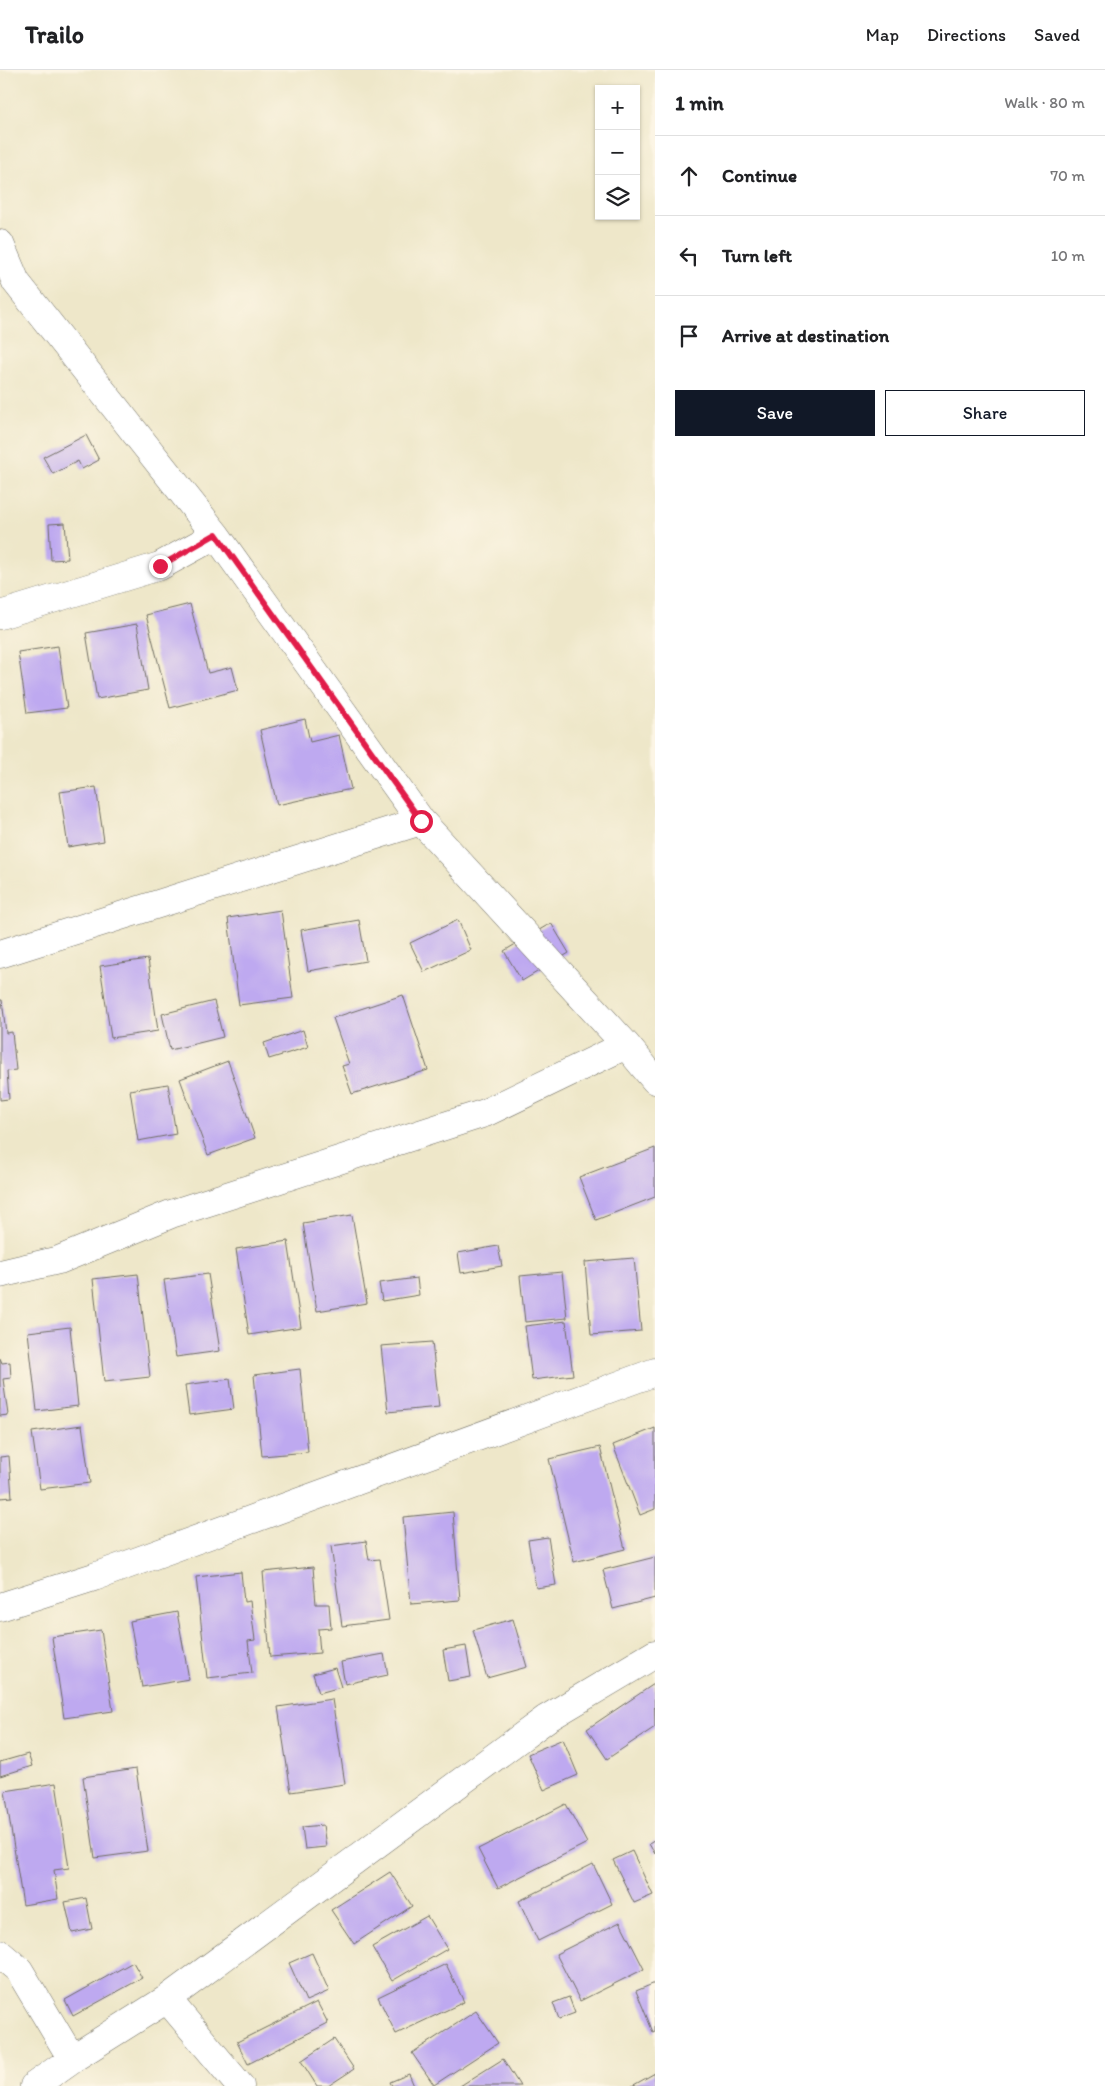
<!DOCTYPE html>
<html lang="en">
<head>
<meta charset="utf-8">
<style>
	:root { --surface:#fff; --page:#f2f2f2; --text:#202124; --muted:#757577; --line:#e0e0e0; --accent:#111827 }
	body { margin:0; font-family:Itim,sans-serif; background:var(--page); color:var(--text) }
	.controls { position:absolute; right:15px; top:15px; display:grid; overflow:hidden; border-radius:0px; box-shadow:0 1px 4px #0004 }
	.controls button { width:45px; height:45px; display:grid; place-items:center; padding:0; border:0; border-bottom:1px solid var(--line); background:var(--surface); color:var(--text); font:25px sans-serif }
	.stop { position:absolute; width:15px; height:15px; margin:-11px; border:4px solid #e11d48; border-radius:50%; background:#fff }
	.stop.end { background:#e11d48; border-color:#fff; box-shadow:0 1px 5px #0008 }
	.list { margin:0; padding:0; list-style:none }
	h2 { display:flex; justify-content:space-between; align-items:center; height:65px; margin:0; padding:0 20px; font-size:21px }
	h2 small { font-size:16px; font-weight:400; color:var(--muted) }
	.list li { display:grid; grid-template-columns:32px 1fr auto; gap:15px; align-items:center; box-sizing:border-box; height:80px; padding:0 20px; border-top:1px solid var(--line) }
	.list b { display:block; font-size:19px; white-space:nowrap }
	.list em { font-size:16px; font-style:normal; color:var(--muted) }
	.actions { display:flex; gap:10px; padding:15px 20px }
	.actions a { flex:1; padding:11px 0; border:1px solid var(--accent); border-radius:0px; text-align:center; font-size:18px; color:var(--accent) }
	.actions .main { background:var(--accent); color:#fff }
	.icon { flex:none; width:28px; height:28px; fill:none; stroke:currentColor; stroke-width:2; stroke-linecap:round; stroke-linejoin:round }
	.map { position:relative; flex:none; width:655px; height:2016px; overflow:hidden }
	header { display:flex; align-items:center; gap:30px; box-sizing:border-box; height:70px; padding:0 25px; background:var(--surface); border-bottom:1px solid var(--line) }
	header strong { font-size:24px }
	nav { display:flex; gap:28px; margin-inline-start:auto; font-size:18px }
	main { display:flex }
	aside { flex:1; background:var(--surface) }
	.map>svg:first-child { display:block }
	.building { fill:#bea9f0 }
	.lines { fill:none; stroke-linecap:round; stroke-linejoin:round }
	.street-casing { stroke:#6f6d62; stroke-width:29 }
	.street { stroke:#fff; stroke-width:28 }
	.route { stroke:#e11d48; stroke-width:6 }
</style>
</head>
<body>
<header>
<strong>Trailo</strong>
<nav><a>Map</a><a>Directions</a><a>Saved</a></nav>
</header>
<main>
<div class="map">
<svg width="655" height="2016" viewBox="0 0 655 2016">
	<rect width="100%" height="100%" fill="#fcf5e5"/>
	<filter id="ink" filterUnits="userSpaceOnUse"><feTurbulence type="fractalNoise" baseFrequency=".02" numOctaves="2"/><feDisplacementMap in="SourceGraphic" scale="10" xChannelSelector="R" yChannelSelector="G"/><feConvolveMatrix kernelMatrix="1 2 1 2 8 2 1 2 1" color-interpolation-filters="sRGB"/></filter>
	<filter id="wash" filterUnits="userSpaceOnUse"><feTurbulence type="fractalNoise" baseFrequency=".0096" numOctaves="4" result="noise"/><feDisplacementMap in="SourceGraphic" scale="20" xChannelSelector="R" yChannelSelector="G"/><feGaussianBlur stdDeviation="1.12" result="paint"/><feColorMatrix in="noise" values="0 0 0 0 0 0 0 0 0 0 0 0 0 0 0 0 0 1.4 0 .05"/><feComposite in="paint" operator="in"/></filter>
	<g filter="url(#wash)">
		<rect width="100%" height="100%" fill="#eee7c9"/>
		<g id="blocks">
			<path class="building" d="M 86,365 L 99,390 L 82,399 L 78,391 L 53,404 L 43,387 Z
				M 65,453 L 68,489 L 51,490 L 49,454 Z
				M 190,534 L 208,603 L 232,597 L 238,620 L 170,638 L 146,545 Z
				M 137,554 L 148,620 L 97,629 L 86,563 Z
				M 58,576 L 67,638 L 27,643 L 18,582 Z
				M 305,649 L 310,672 L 339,665 L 351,719 L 277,735 L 260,660 Z
				M 96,717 L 104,771 L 68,777 L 60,722 Z
				M 281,840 L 293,928 L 239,935 L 228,848 Z
				M 359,850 L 366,891 L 308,901 L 301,860 Z
				M 458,850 L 471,880 L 424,902 L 410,873 Z
				M 551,853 L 569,883 L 522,911 L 504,881 Z
				M 148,889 L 158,961 L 111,968 L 100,896 Z
				M 403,925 L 428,1000 L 352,1024 L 342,996 L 349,994 L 333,948 Z
				M 0,930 L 2,930 L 6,963 L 12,962 L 16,1000 L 7,1001 L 9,1029 L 0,1030 Z
				M 214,931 L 223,967 L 170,980 L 162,944 Z
				M 303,960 L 308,977 L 269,989 L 264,973 Z
				M 228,991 L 255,1068 L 208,1085 L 180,1009 Z
				M 168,1014 L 176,1064 L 138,1071 L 130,1020 Z
				M 655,1078 L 655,1127 L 596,1150 L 579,1107 Z
				M 352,1145 L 367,1233 L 317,1241 L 303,1153 Z
				M 288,1171 L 301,1257 L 249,1265 L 236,1179 Z
				M 498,1176 L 502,1196 L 461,1203 L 458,1183 Z
				M 634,1188 L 641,1261 L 591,1265 L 585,1192 Z
				M 562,1202 L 567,1248 L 525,1252 L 520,1206 Z
				M 138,1204 L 150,1307 L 104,1312 L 93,1209 Z
				M 208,1204 L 220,1281 L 176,1287 L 164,1210 Z
				M 417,1208 L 419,1225 L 382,1231 L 379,1213 Z
				M 566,1251 L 573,1305 L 532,1310 L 525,1256 Z
				M 70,1257 L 78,1336 L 37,1341 L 28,1262 Z
				M 432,1272 L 439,1337 L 388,1342 L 381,1276 Z
				M 0,1288 L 2,1293 L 10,1292 L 11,1308 L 3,1309 L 8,1345 L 0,1346 Z
				M 300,1299 L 308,1382 L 262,1386 L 254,1305 Z
				M 230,1309 L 234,1339 L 189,1345 L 185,1315 Z
				M 82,1355 L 90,1413 L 40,1419 L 32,1362 Z
				M 655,1358 L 655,1439 L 640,1445 L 613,1375 Z
				M 600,1377 L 625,1479 L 574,1492 L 549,1389 Z
				M 9,1386 L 12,1427 L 0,1428 L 0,1387 Z
				M 453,1442 L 460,1530 L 411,1534 L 403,1447 Z
				M 548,1467 L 556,1515 L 536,1518 L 528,1470 Z
				M 366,1471 L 369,1490 L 380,1489 L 389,1550 L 342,1556 L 331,1476 Z
				M 655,1487 L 655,1528 L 613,1539 L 603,1500 Z
				M 313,1497 L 316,1534 L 329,1534 L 331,1558 L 318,1559 L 320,1583 L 270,1587 L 263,1502 Z
				M 241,1502 L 244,1532 L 250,1531 L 255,1570 L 248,1571 L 252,1603 L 207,1608 L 196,1507 Z
				M 177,1542 L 189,1609 L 142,1617 L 130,1551 Z
				M 513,1549 L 527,1597 L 487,1608 L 473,1560 Z
				M 101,1560 L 113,1641 L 64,1648 L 52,1567 Z
				M 466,1576 L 471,1607 L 448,1611 L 443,1580 Z
				M 384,1584 L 388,1605 L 345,1614 L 341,1592 Z
				M 335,1598 L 341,1617 L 319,1623 L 313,1604 Z
				M 654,1614 L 655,1657 L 607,1689 L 587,1659 Z
				M 332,1629 L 345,1714 L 291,1722 L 278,1637 Z
				M 563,1669 L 578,1705 L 544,1720 L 528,1684 Z
				M 28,1684 L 32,1696 L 0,1706 L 0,1692 Z
				M 136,1699 L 148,1781 L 95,1788 L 83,1707 Z
				M 56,1713 L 69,1798 L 54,1800 L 58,1829 L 23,1835 L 5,1721 Z
				M 566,1734 L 587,1773 L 498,1818 L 478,1779 Z
				M 323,1755 L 326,1777 L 305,1779 L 302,1757 Z
				M 655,1770 L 655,1784 L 649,1774 Z
				M 632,1781 L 653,1825 L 634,1833 L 613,1790 Z
				M 593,1794 L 612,1834 L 538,1871 L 519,1831 Z
				M 390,1802 L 412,1836 L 354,1874 L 331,1840 Z
				M 86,1828 L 92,1859 L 72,1863 L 65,1832 Z
				M 427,1846 L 447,1879 L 392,1911 L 372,1877 Z
				M 620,1852 L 644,1899 L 580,1931 L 556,1884 Z
				M 312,1883 L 329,1921 L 306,1931 L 289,1893 Z
				M 133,1892 L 142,1908 L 73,1946 L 65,1930 Z
				M 446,1894 L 464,1932 L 396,1964 L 378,1927 Z
				M 655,1913 L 655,1961 L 653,1962 L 636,1921 Z
				M 569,1927 L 575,1943 L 559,1949 L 553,1933 Z
				M 317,1932 L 328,1953 L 248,1994 L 237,1972 Z
				M 476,1941 L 498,1973 L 434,2015 L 412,1983 Z
				M 334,1969 L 354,1999 L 328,2016 L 317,2016 L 301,1991 Z
				M 503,1989 L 520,2016 L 460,2016 Z
				M 655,2003 L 655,2016 L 632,2016 Z
				M 409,2004 L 414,2016 L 392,2016 L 390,2012 Z"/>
		</g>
	</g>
	<g filter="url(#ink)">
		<use href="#blocks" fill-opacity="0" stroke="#6f6d62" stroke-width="1"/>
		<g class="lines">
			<g class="street-casing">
				<path id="street" d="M 0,174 L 16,212 L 216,465 L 421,751 L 626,975 L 655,1010
					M 0,545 L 160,496 L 216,465
					M 0,884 L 421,751
					M 0,1204 L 59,1190 L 171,1144 L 485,1043 L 626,975
					M 0,1537 L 94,1507 L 655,1302
					M 0,1884 L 19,1900 L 72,1989
					M 167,1929 L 240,2016
					M 34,2016 L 72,1989 L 167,1929 L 546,1649 L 655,1584"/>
			</g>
			<use href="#street" class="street"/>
		</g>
	</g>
	<g class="lines" filter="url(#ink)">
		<path class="route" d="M 160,496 L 216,464 L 421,751"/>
	</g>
</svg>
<div class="controls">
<button>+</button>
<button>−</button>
<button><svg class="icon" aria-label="layers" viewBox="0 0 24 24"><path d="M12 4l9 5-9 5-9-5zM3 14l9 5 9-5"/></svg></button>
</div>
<div class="stop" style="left:421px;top:751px"></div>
<div class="stop end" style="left:160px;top:496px"></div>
</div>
<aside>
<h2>1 min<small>Walk · 80 m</small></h2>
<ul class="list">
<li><svg class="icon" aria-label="ahead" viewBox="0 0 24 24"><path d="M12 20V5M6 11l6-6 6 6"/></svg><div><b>Continue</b></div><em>70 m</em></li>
<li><svg class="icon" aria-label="left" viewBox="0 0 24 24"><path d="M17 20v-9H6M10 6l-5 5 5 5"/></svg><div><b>Turn left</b></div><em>10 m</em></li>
<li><svg class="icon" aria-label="arrive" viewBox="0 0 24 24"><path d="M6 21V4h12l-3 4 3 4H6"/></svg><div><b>Arrive at destination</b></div></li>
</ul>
<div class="actions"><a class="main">Save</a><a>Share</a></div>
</aside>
</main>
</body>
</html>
